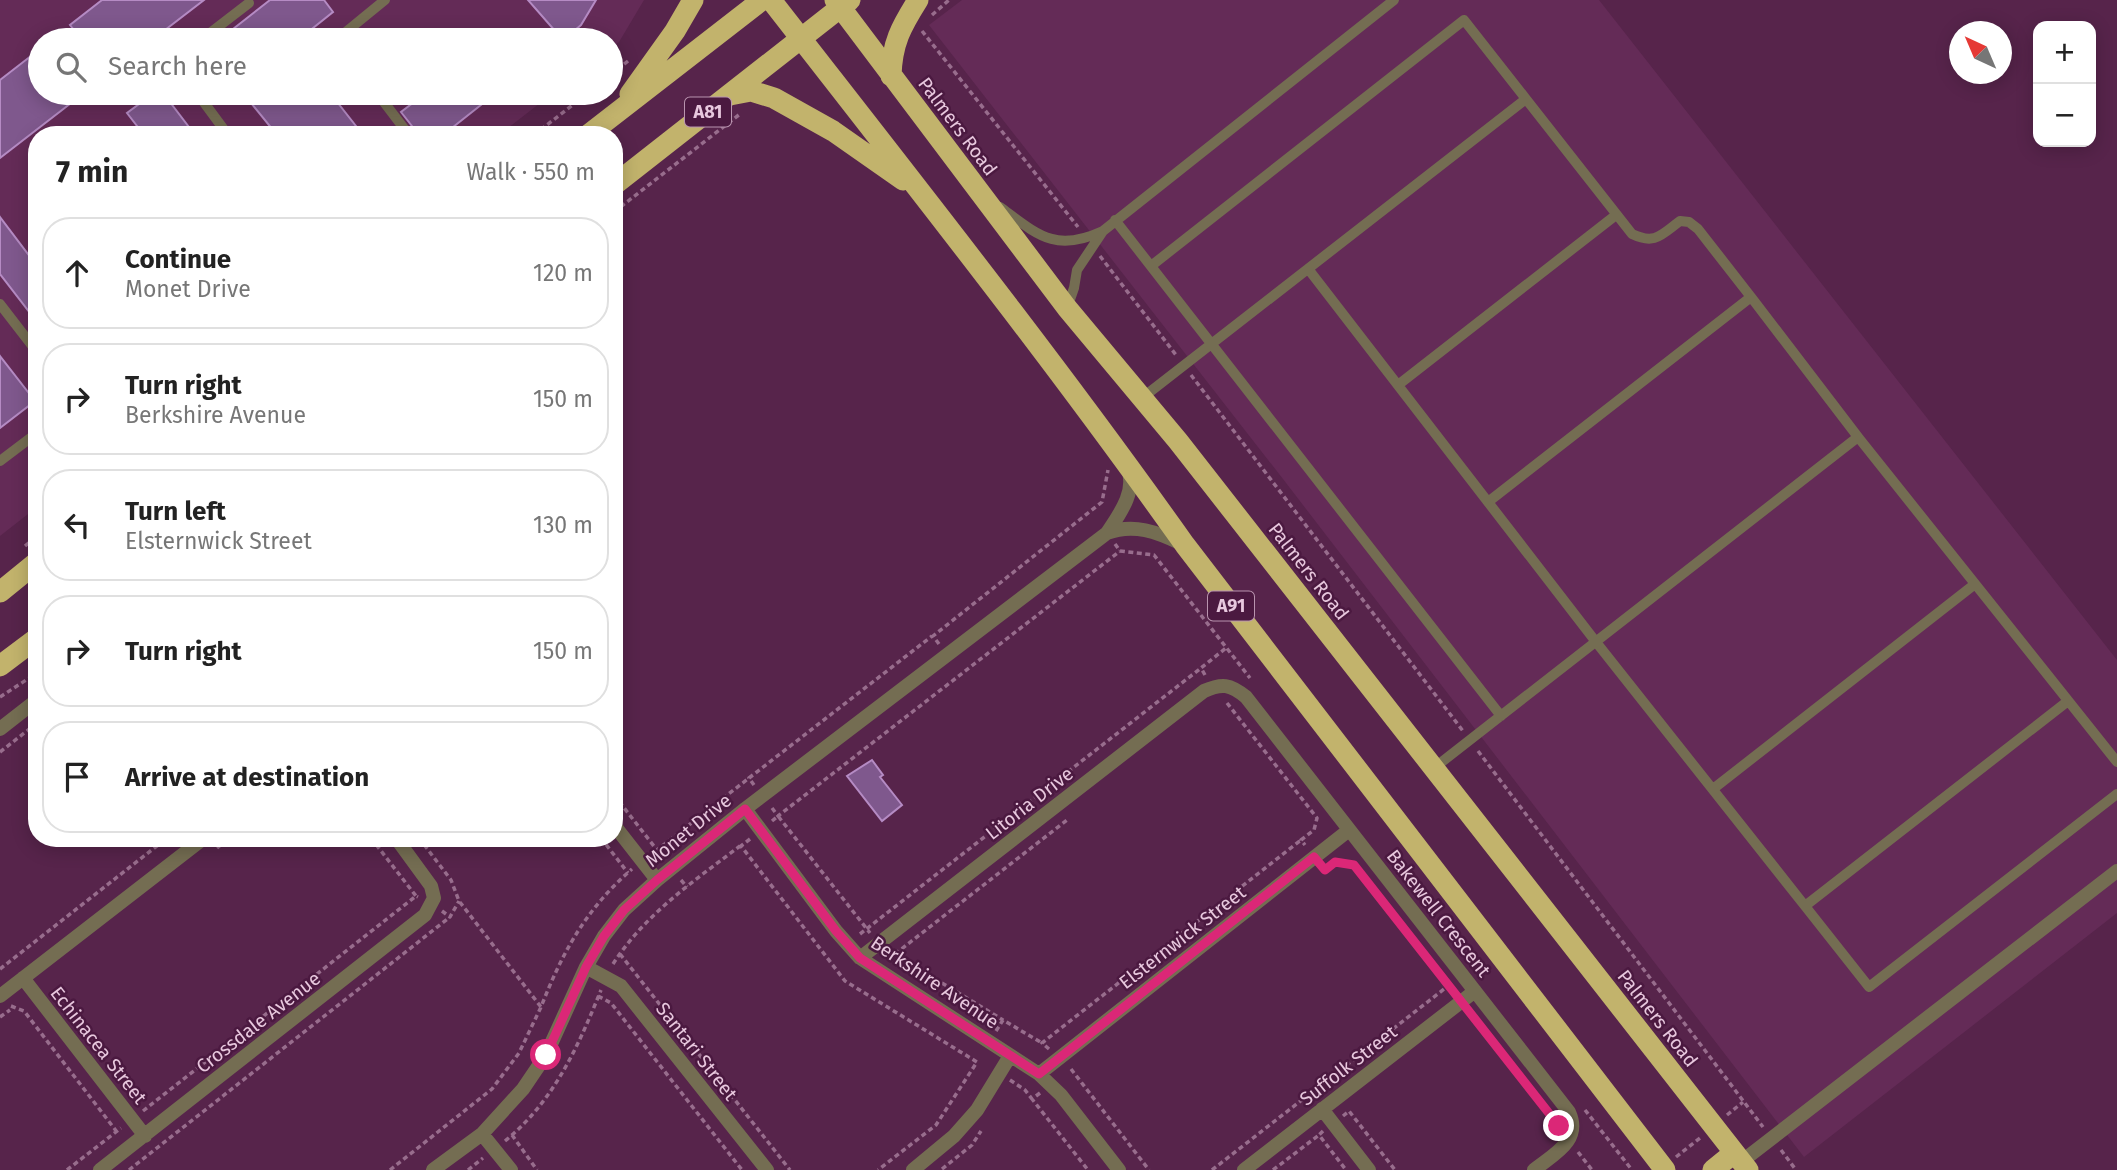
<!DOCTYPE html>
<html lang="en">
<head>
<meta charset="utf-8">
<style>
	:root { --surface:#fff; --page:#f6f6f6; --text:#222; --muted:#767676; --line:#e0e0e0 }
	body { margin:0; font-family:"Fira Sans",sans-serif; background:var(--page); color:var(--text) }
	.controls { position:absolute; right:21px; top:21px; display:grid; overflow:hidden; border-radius:14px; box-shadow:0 4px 18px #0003 }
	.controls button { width:63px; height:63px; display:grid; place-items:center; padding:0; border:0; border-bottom:2px solid var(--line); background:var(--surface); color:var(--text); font:35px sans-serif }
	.compass { position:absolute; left:1949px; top:21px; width:63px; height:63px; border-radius:50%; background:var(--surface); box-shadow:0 4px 18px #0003; rotate:316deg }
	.stop { position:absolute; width:21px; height:21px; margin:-16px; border:5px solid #db2777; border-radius:50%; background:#fff }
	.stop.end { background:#db2777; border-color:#fff; box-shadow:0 2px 7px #0008 }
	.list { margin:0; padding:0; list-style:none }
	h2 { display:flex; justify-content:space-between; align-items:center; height:91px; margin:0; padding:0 28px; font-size:30px }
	h2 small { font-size:23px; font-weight:400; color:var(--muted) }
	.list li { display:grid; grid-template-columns:46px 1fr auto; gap:21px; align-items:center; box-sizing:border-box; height:112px; margin:0 14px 14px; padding:0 14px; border:2px solid var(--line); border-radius:28px }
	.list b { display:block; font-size:26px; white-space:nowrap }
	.list p { margin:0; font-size:23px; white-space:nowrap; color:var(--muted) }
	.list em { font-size:23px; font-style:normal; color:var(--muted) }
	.icon { flex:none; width:38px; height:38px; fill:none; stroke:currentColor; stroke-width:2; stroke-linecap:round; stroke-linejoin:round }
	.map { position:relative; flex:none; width:2117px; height:1170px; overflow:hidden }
	.search { position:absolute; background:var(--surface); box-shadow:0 4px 18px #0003; left:28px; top:28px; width:595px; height:77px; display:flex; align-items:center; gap:18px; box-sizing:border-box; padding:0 24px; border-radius:38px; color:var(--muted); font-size:26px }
	.panel { position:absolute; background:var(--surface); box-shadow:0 4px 18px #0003; left:28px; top:126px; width:595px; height:721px; border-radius:28px }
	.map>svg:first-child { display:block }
	.built { fill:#642b57 }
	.building { fill:#7f588d; stroke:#b58bc4; stroke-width:2 }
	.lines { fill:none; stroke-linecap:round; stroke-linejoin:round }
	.path { stroke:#986d8d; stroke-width:3.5; stroke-dasharray:5 3.5; stroke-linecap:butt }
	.lane { stroke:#746d52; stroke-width:10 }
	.street { stroke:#746d52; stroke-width:14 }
	.highway { stroke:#c2b36c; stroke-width:21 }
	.route { stroke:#db2777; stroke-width:9 }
	.labels { text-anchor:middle; stroke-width:5; stroke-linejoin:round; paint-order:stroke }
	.shield { fill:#4b1940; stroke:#b994af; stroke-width:2 }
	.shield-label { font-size:18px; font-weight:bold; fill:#e8c8de }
	.street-label { font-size:19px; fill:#e8c8de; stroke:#4b1940 }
</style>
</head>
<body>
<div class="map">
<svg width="2117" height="1170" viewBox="0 0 2117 1170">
	<rect width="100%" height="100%" fill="#57244b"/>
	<path class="built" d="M 0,0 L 644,0 L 619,42 L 611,48 L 611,40 L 40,40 L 40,93 L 553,93 L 499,135 L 37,135 L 37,507 L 0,536 Z
		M 962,0 L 1599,0 L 2117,660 L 2117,913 L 1804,1157 L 1283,479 L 929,25 Z"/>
	<path class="building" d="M 102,0 L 204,0 L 152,40 L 82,40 L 70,25 Z
		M 270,0 L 324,0 L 333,12 L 298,40 L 219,40 Z
		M 528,0 L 596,0 L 581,25 L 563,40 Z
		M 40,49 L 40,93 L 84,93 L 0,158 L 0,80 Z
		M 154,93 L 163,93 L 195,135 L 144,135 L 127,113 Z
		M 243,93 L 330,93 L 363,135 L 277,135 Z
		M 426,93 L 496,93 L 443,135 L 419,135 L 401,112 Z
		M 0,217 L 37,266 L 37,322 L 0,274 Z
		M 0,356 L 35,401 L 0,428 Z
		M 872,760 L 883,775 L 880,777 L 902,805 L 882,821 L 847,776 Z"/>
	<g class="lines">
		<path class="path" d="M 932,15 L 949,0
			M 922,31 L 1078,227
			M 611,75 L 628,61
			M 534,135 L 588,93
			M 614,212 L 740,114
			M 1100,256 L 1176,355
			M 1191,375 L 1463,731
			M 1115,544 L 1120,551 L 1154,555 L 1250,678
			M 25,546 L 37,536
			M 939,644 L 933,636 L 1102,502 L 1108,470
			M 1205,675 L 1201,668 L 1226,648
			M 0,697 L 37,673
			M 1227,703 L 1317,818 L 1314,830 L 1301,840 L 1305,845
			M 1478,751 L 1763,1127
			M 0,752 L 37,723
			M 754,785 L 749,778 L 932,636
			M 614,795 L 657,850 L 749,778
			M 772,808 L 778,816 L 1120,551
			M 772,821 L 778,816 L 870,933
			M 371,838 L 416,896
			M 419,838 L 451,880 L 459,901 L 541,1007 C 563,951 586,909 632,869
			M 601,838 L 628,873
			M 750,839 L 741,846 L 845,981 L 977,1062 L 936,1125 L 878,1170
			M 217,848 L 229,838
			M 1334,863 L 1354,865 L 1452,992
			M 681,880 L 687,887
			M 442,911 L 450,917 L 459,901
			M 860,934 L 1201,668
			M 891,952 L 1003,1020
			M 620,954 L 790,1170
			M 895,954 L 1067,820
			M 613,964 C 645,914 694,881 740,846
			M 0,969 L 167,838
			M 598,996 L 611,1003 L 742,1170
			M 11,1006 L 24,1011 L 117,1132
			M 1470,1015 L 1522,1080
			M 0,1017 L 10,1010
			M 996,1031 L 1003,1020 L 1042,1043
			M 1049,1049 L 1042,1043 L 1301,840
			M 1071,1069 L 1149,1170
			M 1010,1080 L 1025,1090 L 1032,1099
			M 1040,1093 L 1032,1099 L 1088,1170
			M 1585,1110 L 1632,1170
			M 143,1111 L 416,896 L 418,897
			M 1727,1115 L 1743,1102
			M 1343,1116 L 1349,1111 L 1395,1170
			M 1323,1131 L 1319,1135 L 1346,1170
			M 512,1135 L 537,1170
			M 505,1141 C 554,1101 578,1047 601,990
			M 1781,1150 L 1796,1170
			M 1578,1152 L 1592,1170
			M 1676,1157 L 1700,1138
			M 942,1169 L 972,1145 L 981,1131
			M 67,1170 L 121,1128
			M 129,1170 L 450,917
			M 390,1170 L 492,1089 L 519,1053 L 541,1007
			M 468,1170 L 483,1158
			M 1212,1170 L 1448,986
			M 1273,1170 L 1319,1135"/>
		<path class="lane" d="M 201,40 L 249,3
			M 336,40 L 385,0
			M 197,93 L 228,135
			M 377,93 L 409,135
			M 1000,207 C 1038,235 1055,253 1103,231
			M 1115,220 L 1501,716
			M 1151,266 L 1464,20 L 1526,99
			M 1309,270 L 1596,642 L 1805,906 L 2068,701
			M 0,304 L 37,352
			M 1067,308 L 1074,288 L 1077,270 L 1103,231 L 1394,0
			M 1398,385 L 1616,215
			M 1142,398 L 1526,99 L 1632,234 C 1655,245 1661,235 1680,221 L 1689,222 L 1698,229 L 1751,297
			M 1858,437 L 2117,762
			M 0,461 L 37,433
			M 1434,768 L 1858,437 L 1751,297 L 1488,502
			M 1713,789 L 1975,584
			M 1805,906 L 1869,987 L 2117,794"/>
		<path class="street" d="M 1107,533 C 1134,523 1157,532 1182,544
			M 0,729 L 37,700
			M 745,809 L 836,931 L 860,958 L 1039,1074 L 1061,1095 L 1119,1170
			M 614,825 L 657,880
			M 860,958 L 1204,691 C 1222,683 1230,684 1246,697 L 1569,1112 C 1582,1141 1554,1154 1534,1170
			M 586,967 L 621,986 L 767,1170
			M 23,978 L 145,1136
			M 0,996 L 204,838
			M 1039,1074 L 1349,830
			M 1322,1109 L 1369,1170
			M 482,1134 L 511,1170
			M 1741,1162 L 2117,871
			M 100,1170 L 425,915 L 434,898 L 431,886 L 396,838
			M 433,1170 L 482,1134 L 523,1089 L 546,1055 L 586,967 L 604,936 L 624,910 L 657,880 L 745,809 L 1107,533 C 1119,515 1138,490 1127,467
			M 913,1170 L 954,1136 L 977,1110 L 1010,1056
			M 1244,1170 L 1475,991"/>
		<path class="highway" d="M 771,0 C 911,180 1053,359 1185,545 L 1665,1170
			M 835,0 L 1067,308 L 1178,441 L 1748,1170
			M 891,76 C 892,43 901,27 918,0
			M 630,94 L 675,31 L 693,0
			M 730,95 L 751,91 L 774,98 L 833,131 L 903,180
			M 588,135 L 762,0
			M 614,185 L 850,0
			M 0,592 L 37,562
			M 0,666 L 37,638
			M 1713,1170 L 1734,1153"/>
	</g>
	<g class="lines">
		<path class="route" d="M 546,1055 L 586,967 L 604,936 L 624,910 L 657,880 L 745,809 L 836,931 L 860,958 L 1039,1074 L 1314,857 L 1325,870 L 1335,862 L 1354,865 L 1559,1126"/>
	</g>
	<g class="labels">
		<g class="shield">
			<rect x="685" y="97.5" width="46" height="29" rx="5"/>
			<rect x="1208" y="591.5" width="46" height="29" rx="5"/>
		</g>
		<g class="shield-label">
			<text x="708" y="118">A81</text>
			<text x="1231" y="612">A91</text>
		</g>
		<g class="street-label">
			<text transform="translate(958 126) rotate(53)" y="7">Palmers Road</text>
			<text transform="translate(1309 571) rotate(52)" y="7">Palmers Road</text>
			<text transform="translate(1029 803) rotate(-38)" y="7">Litoria Drive</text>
			<text transform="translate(688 830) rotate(-39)" y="7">Monet Drive</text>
			<text transform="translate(1439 913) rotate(52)" y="7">Bakewell Crescent</text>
			<text transform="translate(1182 937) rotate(-38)" y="7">Elsternwick Street</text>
			<text transform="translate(935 982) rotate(34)" y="7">Berkshire Avenue</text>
			<text transform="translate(1658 1018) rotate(52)" y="7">Palmers Road</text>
			<text transform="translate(258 1022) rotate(-38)" y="7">Crossdale Avenue</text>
			<text transform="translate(99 1045) rotate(52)" y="7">Echinacea Street</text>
			<text transform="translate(697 1051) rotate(52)" y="7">Santari Street</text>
			<text transform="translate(1348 1065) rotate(-38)" y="7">Suffolk Street</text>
		</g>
	</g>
</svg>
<div class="controls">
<button>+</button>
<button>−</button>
</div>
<svg class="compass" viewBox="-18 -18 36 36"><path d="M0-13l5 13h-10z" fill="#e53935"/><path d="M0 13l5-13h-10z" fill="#767676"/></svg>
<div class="stop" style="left:546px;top:1055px"></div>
<div class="stop end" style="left:1559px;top:1126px"></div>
<div class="search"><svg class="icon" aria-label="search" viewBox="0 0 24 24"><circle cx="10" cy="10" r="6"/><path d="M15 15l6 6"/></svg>Search here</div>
<section class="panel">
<h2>7 min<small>Walk · 550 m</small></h2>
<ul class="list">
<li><svg class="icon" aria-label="ahead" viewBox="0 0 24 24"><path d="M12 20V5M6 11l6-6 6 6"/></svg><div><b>Continue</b><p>Monet Drive</p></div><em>120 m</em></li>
<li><svg class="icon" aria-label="right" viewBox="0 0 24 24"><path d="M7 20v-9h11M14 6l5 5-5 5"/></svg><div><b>Turn right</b><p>Berkshire Avenue</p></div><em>150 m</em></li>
<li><svg class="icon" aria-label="left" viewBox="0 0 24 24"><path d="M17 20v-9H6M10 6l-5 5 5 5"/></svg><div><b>Turn left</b><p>Elsternwick Street</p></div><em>130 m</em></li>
<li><svg class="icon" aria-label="right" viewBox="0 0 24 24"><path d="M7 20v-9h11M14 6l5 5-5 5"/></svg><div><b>Turn right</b></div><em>150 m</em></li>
<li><svg class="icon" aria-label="arrive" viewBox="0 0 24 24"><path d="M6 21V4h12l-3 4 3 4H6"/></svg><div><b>Arrive at destination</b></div></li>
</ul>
</section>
</div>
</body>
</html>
